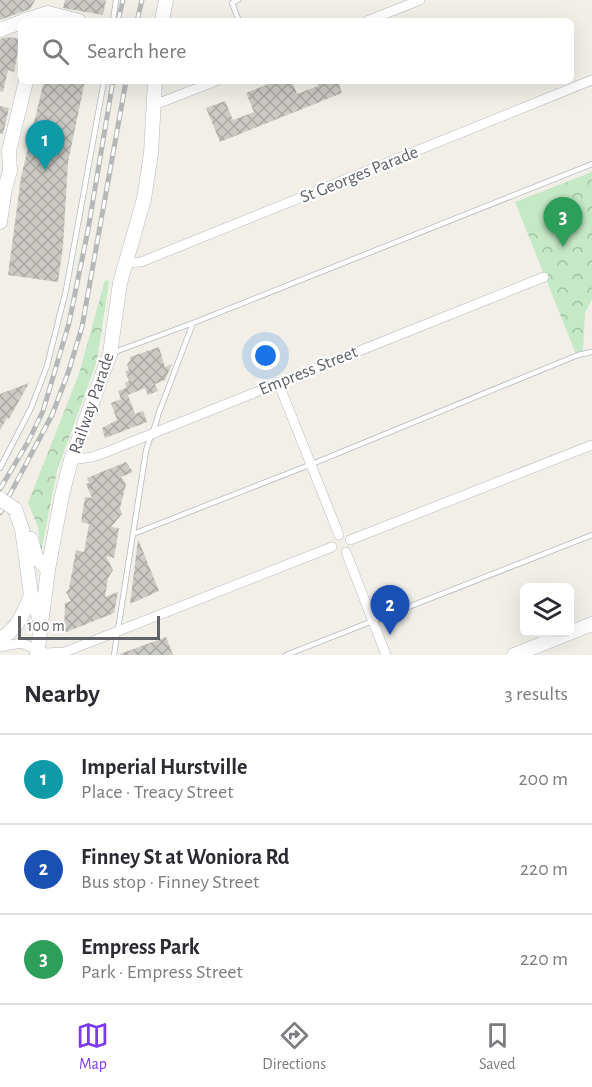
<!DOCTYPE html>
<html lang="en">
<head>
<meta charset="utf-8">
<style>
	:root { --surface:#fff; --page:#f2f2f3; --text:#2b2b33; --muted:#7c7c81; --line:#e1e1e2; --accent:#7c3aed }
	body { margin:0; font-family:"Alegreya Sans",sans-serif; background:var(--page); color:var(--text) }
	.controls { position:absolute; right:18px; bottom:18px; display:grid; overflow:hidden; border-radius:9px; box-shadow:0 6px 24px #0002 }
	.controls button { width:54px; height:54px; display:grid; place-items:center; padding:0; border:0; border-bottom:2px solid var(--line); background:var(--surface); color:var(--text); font:30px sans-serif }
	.scale { position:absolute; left:18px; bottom:15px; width:142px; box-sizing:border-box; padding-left:6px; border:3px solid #5f6368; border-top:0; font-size:16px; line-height:21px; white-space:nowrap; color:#5f6368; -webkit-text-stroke:4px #fff; paint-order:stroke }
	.you { position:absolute; left:266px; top:356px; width:21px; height:21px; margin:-15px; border:4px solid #fff; border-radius:50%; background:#1a73e8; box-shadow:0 0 0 9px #1a73e833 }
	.badge { display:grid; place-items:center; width:39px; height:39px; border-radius:50%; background:var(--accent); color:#fff; font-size:20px; font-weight:700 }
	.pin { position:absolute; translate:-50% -50px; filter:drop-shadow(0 2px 3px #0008) }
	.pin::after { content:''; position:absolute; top:32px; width:21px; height:18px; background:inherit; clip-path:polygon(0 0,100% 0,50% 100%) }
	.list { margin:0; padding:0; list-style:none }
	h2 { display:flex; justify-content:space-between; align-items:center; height:78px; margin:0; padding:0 24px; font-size:26px }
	h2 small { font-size:20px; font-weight:400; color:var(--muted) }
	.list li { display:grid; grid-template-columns:39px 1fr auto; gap:18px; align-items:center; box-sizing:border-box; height:90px; padding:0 24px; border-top:2px solid var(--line) }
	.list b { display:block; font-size:22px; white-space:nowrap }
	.list p { margin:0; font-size:20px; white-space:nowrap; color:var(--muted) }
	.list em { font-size:20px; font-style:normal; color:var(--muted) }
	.icon { flex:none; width:33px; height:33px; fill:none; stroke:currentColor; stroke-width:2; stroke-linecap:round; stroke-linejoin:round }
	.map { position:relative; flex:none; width:592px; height:655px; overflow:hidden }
	.search { position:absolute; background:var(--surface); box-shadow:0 6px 24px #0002; left:18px; right:18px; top:18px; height:66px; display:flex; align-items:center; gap:15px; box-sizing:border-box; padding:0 21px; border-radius:9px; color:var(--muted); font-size:22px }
	.sheet { height:348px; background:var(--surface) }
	nav { display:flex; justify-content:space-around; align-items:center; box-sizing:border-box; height:84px; border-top:2px solid var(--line); background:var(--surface); font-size:16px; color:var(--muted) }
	nav a { display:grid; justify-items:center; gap:3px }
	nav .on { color:var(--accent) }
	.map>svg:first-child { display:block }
	.park { fill:url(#park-crowns) }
	.garden { fill:#c5e8c5 }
	.building { fill:url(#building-cross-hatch) }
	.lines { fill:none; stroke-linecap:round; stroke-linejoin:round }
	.lane-casing { stroke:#b5b8bc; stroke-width:6 }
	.street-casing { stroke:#b5b8bc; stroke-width:10 }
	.secondary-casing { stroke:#b6babf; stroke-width:15 }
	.lane { stroke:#fff; stroke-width:4.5 }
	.street { stroke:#fff; stroke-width:9 }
	.secondary { stroke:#fff; stroke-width:14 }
	.rail-casing { stroke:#b6b7b8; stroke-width:5 }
	.rail { stroke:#fff; stroke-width:3; stroke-dasharray:9; stroke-linecap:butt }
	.secondary-bridge-casing { stroke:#b6babf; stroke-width:15; stroke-linecap:butt }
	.secondary-bridge { stroke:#fff; stroke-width:14 }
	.labels { text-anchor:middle; stroke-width:4.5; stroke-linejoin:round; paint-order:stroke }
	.street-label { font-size:18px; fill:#5f6368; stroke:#fff }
</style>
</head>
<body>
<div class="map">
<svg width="592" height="655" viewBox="0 0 592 655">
	<defs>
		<pattern id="park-crowns" width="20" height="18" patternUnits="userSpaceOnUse" patternTransform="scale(1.5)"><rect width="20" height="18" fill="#c5e8c5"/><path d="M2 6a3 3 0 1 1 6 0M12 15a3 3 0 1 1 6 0" fill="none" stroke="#a3c0a4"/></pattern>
		<pattern id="building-cross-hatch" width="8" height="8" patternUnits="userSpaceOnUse" patternTransform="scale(1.5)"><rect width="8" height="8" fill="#cccac5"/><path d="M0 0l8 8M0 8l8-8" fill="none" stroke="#a9a8a4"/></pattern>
	</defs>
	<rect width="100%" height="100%" fill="#f1efe8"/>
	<path class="park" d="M 592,172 L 592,299 L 585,313 L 583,351 L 576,354 L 515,202 Z
		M 105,280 L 109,281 L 97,361 L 57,471 L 41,552 L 38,527 L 28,503 L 79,374 Z"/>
	<path class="garden" d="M 557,188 L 563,189 C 591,213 546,226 530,232 L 518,202 Z
		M 557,223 L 562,235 L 545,242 L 540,230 Z"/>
	<path class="building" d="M 0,0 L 35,0 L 30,9 L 0,20 Z
		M 65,0 L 106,0 L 103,15 L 63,8 Z
		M 8,37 L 20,39 L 14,72 L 8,70 L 3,92 L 0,91 L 0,39 Z
		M 44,81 L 85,81 L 68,162 L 63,246 L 58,282 L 8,275 L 21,177 Z
		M 270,81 L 292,81 L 297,94 L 318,86 L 316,81 L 338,81 L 342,93 L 220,142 L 206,108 L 225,101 L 233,120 L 254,112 L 246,93 L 271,83 Z
		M 0,106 L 9,108 L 3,134 L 0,133 Z
		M 159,347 L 165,367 L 172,364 L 165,380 L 155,384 L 158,391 L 148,395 L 145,388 L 128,395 L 135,414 L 143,411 L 147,422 L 105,438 L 102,428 L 117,420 L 111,403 L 121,399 L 118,391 L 126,388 L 125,383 L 129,381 L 125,371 L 129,370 L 127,364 L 131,360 L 130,357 Z
		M 29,383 L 9,419 L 7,418 L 0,430 L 0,394 Z
		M 126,462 L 133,472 L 121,477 L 126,484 L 120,508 L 122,514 L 111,527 L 119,528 L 114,558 L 106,556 L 113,570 L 108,578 L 105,597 L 118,592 L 114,613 L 64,633 L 65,603 L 71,601 L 66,592 L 69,589 L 76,550 L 84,552 L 89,524 L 81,522 L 85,497 L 92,498 L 86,484 L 89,483 L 87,478 Z
		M 138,539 L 159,591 L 130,604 L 136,556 Z
		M 166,637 L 173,655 L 120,655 L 120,654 Z"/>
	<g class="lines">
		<g class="lane-casing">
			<path id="lane" d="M 238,0 L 232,3 L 239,21
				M 113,21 L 116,0
				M 112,353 L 193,323 L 592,164
				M 0,468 L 31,408 L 47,366 L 66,290 L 104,81
				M 133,534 L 312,464 L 578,355 L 592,352
				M 114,655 L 146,451 C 149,438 156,427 158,415 L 193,323
				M 286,655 L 592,535"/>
		</g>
		<g class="street-casing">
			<path id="street" d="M 367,21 L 420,0
				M 154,105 L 216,81
				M 125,263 L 141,262 L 592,80
				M 278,382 L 339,535
				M 71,460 L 92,457 L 104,453 L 544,277
				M 350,540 L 592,445
				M 346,552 L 386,655
				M 0,647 L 21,643 L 46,653 L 65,652 L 332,547"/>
		</g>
		<g class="secondary-casing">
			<path id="secondary" d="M 23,21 L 48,13 L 79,21
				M 162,21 L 166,0
				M 0,30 L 21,22
				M 0,222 L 5,188 L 10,171 L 9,151 L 26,81
				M 15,509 L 22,529 L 31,595 L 40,620
				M 31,539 L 36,557 L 48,570
				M 0,639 C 18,629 23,614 31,595
				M 37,655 L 48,570 L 62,495 L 71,460 L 110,354 L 120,283 L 144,199 L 151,153 L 155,81
				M 514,655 L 592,624"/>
		</g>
		<use href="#lane" class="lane"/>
		<use href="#street" class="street"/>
		<use href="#secondary" class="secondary"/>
		<g class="rail-casing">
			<path id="rail" d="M 118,21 L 123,0
				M 137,21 L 142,0
				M 0,489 L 28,442 L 43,411 L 69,323 L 88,230 L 113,81
				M 0,513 L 52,415 L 68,373 L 82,327 L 126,81"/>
		</g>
		<use href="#rail" class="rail"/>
		<g class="secondary-bridge-casing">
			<path id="secondary-bridge" d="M 0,499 L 15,509"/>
		</g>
		<use href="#secondary-bridge" class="secondary-bridge"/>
	</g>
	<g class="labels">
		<g class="street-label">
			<text transform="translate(359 174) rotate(-22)" y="6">St Georges Parade</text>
			<text transform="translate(308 370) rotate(-22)" y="6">Empress Street</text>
			<text transform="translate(91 403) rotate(-71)" y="6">Railway Parade</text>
		</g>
	</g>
</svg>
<div class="controls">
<button><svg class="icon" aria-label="layers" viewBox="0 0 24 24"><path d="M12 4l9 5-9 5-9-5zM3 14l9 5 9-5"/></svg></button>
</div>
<div class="scale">100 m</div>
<div class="you"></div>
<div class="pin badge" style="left:45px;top:170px;background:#0f9aa8">1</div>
<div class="pin badge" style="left:390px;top:635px;background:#1a4fb4">2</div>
<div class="pin badge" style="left:563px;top:247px;background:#2e9e5b">3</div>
<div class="search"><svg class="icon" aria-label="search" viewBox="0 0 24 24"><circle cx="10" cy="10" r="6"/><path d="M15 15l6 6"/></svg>Search here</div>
</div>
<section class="sheet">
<h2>Nearby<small>3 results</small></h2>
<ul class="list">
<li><span class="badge" style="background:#0f9aa8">1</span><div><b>Imperial Hurstville</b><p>Place · Treacy Street</p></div><em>200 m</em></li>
<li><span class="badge" style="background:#1a4fb4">2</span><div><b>Finney St at Woniora Rd</b><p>Bus stop · Finney Street</p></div><em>220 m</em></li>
<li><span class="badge" style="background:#2e9e5b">3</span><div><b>Empress Park</b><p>Park · Empress Street</p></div><em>220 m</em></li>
</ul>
</section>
<nav>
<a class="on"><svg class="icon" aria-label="map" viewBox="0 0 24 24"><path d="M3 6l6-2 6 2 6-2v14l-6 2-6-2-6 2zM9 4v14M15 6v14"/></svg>Map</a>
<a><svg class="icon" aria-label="directions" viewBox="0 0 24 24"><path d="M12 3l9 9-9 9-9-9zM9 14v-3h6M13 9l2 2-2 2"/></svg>Directions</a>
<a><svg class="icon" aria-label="saved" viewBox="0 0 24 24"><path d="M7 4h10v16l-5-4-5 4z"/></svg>Saved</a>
</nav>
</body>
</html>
